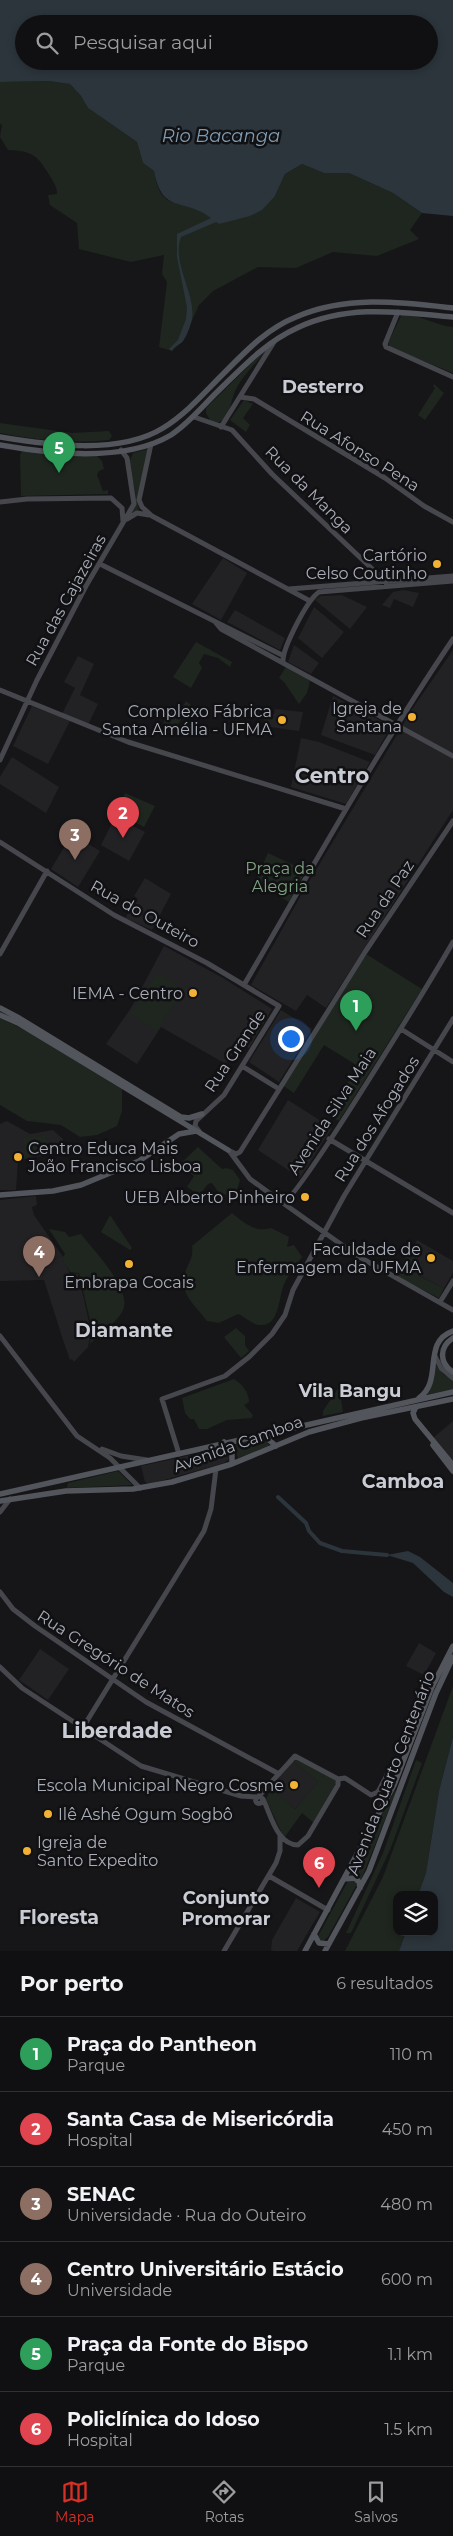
<!DOCTYPE html>
<html lang="pt">
<head>
<meta charset="utf-8">
<style>
	:root { --surface:#101012; --page:#19191b; --text:#f1f3f6; --muted:#9c9d9f; --line:#303032; --accent:#d93025 }
	body { margin:0; font-family:Montserrat,sans-serif; background:var(--page); color:var(--text) }
	.controls { position:absolute; right:15px; bottom:15px; display:grid; overflow:hidden; border-radius:10px; box-shadow:0 2px 8px #0003 }
	.controls button { width:45px; height:45px; display:grid; place-items:center; padding:0; border:0; border-bottom:1px solid var(--line); background:var(--surface); color:var(--text); font:25px sans-serif }
	.you { position:absolute; left:290px; top:1038px; width:18px; height:18px; margin:-12px; border:4px solid #fff; border-radius:50%; background:#1a73e8; box-shadow:0 0 0 8px #1a73e833 }
	.badge { display:grid; place-items:center; width:32px; height:32px; border-radius:50%; background:var(--accent); color:#fff; font-size:16px; font-weight:700 }
	.pin { position:absolute; translate:-50% -41px; filter:drop-shadow(0 1px 2px #0008) }
	.pin::after { content:''; position:absolute; top:26px; width:18px; height:15px; background:inherit; clip-path:polygon(0 0,100% 0,50% 100%) }
	.list { margin:0; padding:0; list-style:none }
	h2 { display:flex; justify-content:space-between; align-items:center; height:65px; margin:0; padding:0 20px; font-size:21px }
	h2 small { font-size:16px; font-weight:400; color:var(--muted) }
	.list li { display:grid; grid-template-columns:32px 1fr auto; gap:15px; align-items:center; box-sizing:border-box; height:75px; padding:0 20px; border-top:1px solid var(--line) }
	.list b { display:block; font-size:19px; white-space:nowrap }
	.list p { margin:0; font-size:16px; white-space:nowrap; color:var(--muted) }
	.list em { font-size:16px; font-style:normal; color:var(--muted) }
	.icon { flex:none; width:28px; height:28px; fill:none; stroke:currentColor; stroke-width:2; stroke-linecap:round; stroke-linejoin:round }
	.map { position:relative; flex:none; width:453px; height:1951px; overflow:hidden }
	.search { position:absolute; background:var(--surface); box-shadow:0 2px 8px #0003; left:15px; right:15px; top:15px; height:55px; display:flex; align-items:center; gap:12px; box-sizing:border-box; padding:0 18px; border-radius:28px; color:var(--muted); font-size:19px }
	.sheet { height:515px; background:var(--surface) }
	nav { display:flex; justify-content:space-around; align-items:center; box-sizing:border-box; height:70px; border-top:1px solid var(--line); background:var(--surface); font-size:14px; color:var(--muted) }
	nav a { display:grid; justify-items:center; gap:2px }
	nav .on { color:var(--accent) }
	.map>svg:first-child { display:block }
</style>
</head>
<body>
<div class="map">
<svg width="453" height="1951" viewBox="0 0 453 1951">
	<rect width="100%" height="100%" fill="#161618"/>
	<path fill="#222225" d="M223 558 247 573 221 620 192 604Z
		M404 590 419 593 413 607 394 599 390 608 382 605 393 592Z
		M342 595 367 607 350 629 315 600 320 596Z
		M314 607 344 632 322 658 298 638Z
		M235 610 285 638 280 650 227 622Z
		M294 645 319 663 311 674 288 662Z
		M453 650V810L326 1008 307 995 296 1011 251 985 304 890 413 708Z
		M78 656 94 664 80 695 98 704 88 725 62 714 75 688 64 682Z
		M333 696 391 726 375 755 321 735Z
		M32 706 70 721 48 764 13 746Z
		M275 709 303 712 299 731 263 726 265 713 274 714Z
		M301 738 319 742 370 762 346 804 291 787Z
		M12 757 59 787 46 813 0 784V777Z
		M115 817 145 832 129 861 101 845Z
		M72 834 100 851 78 887 51 869Z
		M145 878 171 894 152 930 125 918 138 899 134 896Z
		M164 946 223 978 272 1009 249 1048 239 1043 226 1064 161 1027 137 1064 106 1044 131 1008Z
		M281 1010 312 1029 279 1082 249 1062Z
		M288 1100 332 1128 300 1178 258 1150Z
		M7 1121 30 1134 53 1130 63 1139 64 1147 52 1149 53 1154 18 1160 16 1190H0V1124Z
		M36 1196 37 1205 32 1207 34 1215 63 1257 70 1274 78 1273 91 1331 88 1347 74 1362 72 1359 70 1360 63 1340 44 1280 0 1281V1200Z
		M417 1240 453 1261V1273L444 1288 418 1275 424 1265 408 1256Z
		M453 1421V1462L433 1438Z
		M219 1449 228 1451 229 1459 224 1463 150 1484 145 1482 141 1466Z
		M419 1643 436 1653 424 1675 406 1666Z
		M40 1649 69 1669 48 1700 19 1680Z
		M293 1761 318 1782 295 1809 270 1789Z
		M296 1898 320 1912 297 1951H274L271 1950 272 1940Z"/>
	<path fill="#1e261f" d="M49 81 70 84 81 96 88 108 137 142 143 163 154 171C161 213 176 196 203 212 209 215 214 220 219 224L275 196 285 174 302 164 324 173H349L393 193 422 213 410 230 419 239 377 256 333 252 296 268 258 267 213 291 199 305 183 341 172 351 159 347 167 282 162 274 164 255 131 262 79 249 77 223 50 205 48 195 57 194C57 187 54 183 50 176 37 155 33 151 8 150L0 137 2 125 0 124V82Z
		M402 314C421 315 434 325 453 327V373L389 347 388 343Z
		M269 346C259 362 241 375 234 394 230 404 230 419 217 423L210 420 206 413V408Z
		M434 384 444 393 425 420 418 415 435 388 433 386Z
		M244 400 253 404 243 418 250 425 246 432 230 420Z
		M0 423 72 433 109 431 112 436 109 440C73 444 36 440 0 433Z
		M148 449 137 500 139 511 131 513C143 490 127 480 130 460 131 458 132 456 133 453Z
		M22 451 97 456 102 461 104 469 99 471 97 475 103 491 108 490V494L21 496 20 455Z
		M196 642 232 662 230 667 218 658 204 654 199 663 202 668 191 688 173 677Z
		M286 667 310 681 307 693 299 704 284 682 279 678Z
		M186 701 191 705 190 707 175 728 171 730 163 727 164 721 168 716 166 707 170 705 180 711Z
		M125 793 155 806 144 827 118 813Z
		M268 853 306 871 289 902 255 882Z
		M366 954 422 989 339 1121 328 1114 358 1066 324 1045 294 1093 282 1085Z
		M157 973 183 990 157 1031 130 1014Z
		M0 1018 27 1031 122 1089V1111L117 1126 97 1135 80 1137 61 1125 27 1121 0 1105Z
		M46 1135 49 1153 25 1157 23 1138Z
		M198 1147 222 1169 226 1168 233 1170 240 1180 236 1194 231 1199 225 1194 221 1196 212 1183 208 1184 199 1195 187 1187 194 1176 179 1165Z
		M232 1213C244 1223 256 1233 271 1228L289 1237 287 1247 294 1245 302 1257C296 1266 286 1277 283 1287 279 1298 279 1325 262 1325 253 1326 246 1317 238 1314L219 1323 207 1321C196 1306 178 1293 185 1273 188 1263 194 1258 192 1246Z
		M110 1215 132 1248 130 1250 101 1232Z
		M49 1229 65 1232 69 1237 81 1234C94 1251 132 1289 123 1310 118 1322 99 1334 90 1344L92 1329 79 1273 70 1272 62 1258 65 1254Z
		M407 1255 424 1265 419 1276 444 1288 439 1298 397 1277 396 1273Z
		M236 1328 245 1336V1345L249 1351 241 1358 224 1337Z
		M435 1364 443 1374 453 1380V1390L425 1395 433 1383Z
		M234 1379C242 1384 249 1392 249 1402L244 1405 253 1415 252 1418 227 1420 207 1429H199L194 1419H190L185 1413 182 1398Z
		M339 1387 343 1412 323 1416V1411Z
		M266 1437 269 1446 238 1458 233 1445Z
		M118 1471 132 1485 67 1488 68 1483Z
		M453 1686V1737L439 1791 426 1873 418 1895H397V1932H406L399 1951H345L383 1877Z
		M296 1759 335 1779 336 1783 314 1823 302 1813 284 1838 266 1799 271 1789 295 1809 318 1782 294 1762Z
		M416 1760 422 1763 390 1850 351 1933H346L383 1853Z
		M395 1790 396 1792 361 1880 351 1873 352 1870Z
		M352 1879 356 1882V1886L328 1937 322 1942 318 1936 348 1881Z"/>
	<path fill="#2c353c" fill-rule="evenodd" d="M0 0H453V216L422 213 393 193 349 173H324L302 164 285 174 275 196 262 210 250 216 219 224 216 222 181 237C171 263 196 293 192 319 191 324 187 336 183 341 180 345 175 345 172 351L169 349 178 340 186 319 187 307 177 257V234L211 218C184 197 162 215 154 171L143 163 137 142 88 108 81 96 70 84 49 81 0 82ZM24 24H429V61H24Z
		M408 1551 420 1557 453 1583V1597L444 1592 413 1563 387 1555Z
		M453 1737V1951H399L406 1932H434V1895H418L426 1873 439 1791Z"/>
	<g fill="none" stroke-linecap="round" stroke-linejoin="round">
		<path stroke="#2c353c" stroke-width="4" d="M278 1497 306 1523 309 1531 320 1543 342 1551 387 1555"/>
		<path stroke="#45474d" stroke-width="5" d="M398 312 385 344 386 347 453 377
			M240 397 254 399 385 478 424 506 453 522
			M194 417 232 430 272 474 386 582 387 586
			M221 427 274 342
			M151 444 139 500 142 507 152 516 310 601
			M0 502 27 499 111 498 122 508 123 521
			M127 519 137 513 149 515
			M100 564 282 655
			M289 589 453 576
			M216 623 221 629 453 756
			M283 662C282 649 307 600 319 592L453 581
			M0 690 128 742 346 809
			M0 760 37 680 86 586 134 504 127 458 121 450
			M0 842 114 915 207 963 279 1006 224 1095 196 1121 195 1126 199 1131
			M0 954 47 871
			M244 985C312 868 377 751 453 639
			M401 1029 453 1062
			M242 1066 279 1089
			M329 1139 453 1213
			M228 1150 236 1154 240 1152 365 952 453 821
			M230 1152 250 1179 283 1203 356 1255 453 1310
			M283 1203C299 1198 435 973 453 942
			M440 1302 453 1281
			M0 1336 77 1436 110 1458 140 1488
			M435 1356 441 1368 453 1378
			M102 1449 121 1456 147 1460
			M179 1454 162 1399 225 1376 249 1357 272 1334 285 1315 293 1290 344 1196 453 1019
			M0 1512 10 1499
			M0 1592 13 1609 35 1626 146 1702 279 1774
			M0 1667 22 1688 141 1766 241 1796 257 1797
			M82 1729 204 1531 211 1509 216 1469
			M255.5 1800a3.5 3.5 0 1 1 7 0a3.5 3.5 0 1 1-7 0Z
			M258 1797 295 1756 338 1779 345 1778 371 1795 378 1792 387 1775
			M263 1799C271 1815 277 1845 298 1845L308 1836 338 1785V1779
			M269 1876 328 1910
			M224 1951 276 1863 280 1851V1836"/>
		<path stroke="#53555c" stroke-width="5.5" d="M0 437C48 445 120 455 163 428 186 414 204 393 222 375 245 352 266 329 296 317 347 295 400 302 453 308
			M0 445C50 454 126 462 171 435 188 424 201 408 215 394 241 369 264 343 297 328 347 304 400 312 453 317
			M0 1008 19 1018 181 1117 189 1118 202 1114
			M0 1015 18 1023 228 1150
			M0 1195 53 1191 81 1185 139 1161 179 1134 196 1131
			M453 1338C439 1347 439 1363 453 1372
			M419 1398C444 1381 421 1342 453 1331
			M416 1407 413 1413 415 1419 453 1465
			M272 1431 269 1440 276 1446
			M224 1442 232 1451V1464
			M433 1445 453 1471
			M0 1494 453 1392
			M0 1501 66 1491 133 1489 172 1482 232 1464 309 1432 361 1418 453 1399
			M344 1879 355 1878 359 1882 360 1888
			M314 1934 319 1943 329 1944
			M305 1951 394 1785 432 1687 453 1646
			M325 1951 369 1871 436 1693 453 1657"/>
	</g>
	<g fill="#f2b134" stroke="#111113" stroke-width="2">
		<circle cx="437" cy="564" r="5"/>
		<circle cx="412" cy="717" r="5"/>
		<circle cx="282" cy="720" r="5"/>
		<circle cx="193" cy="993" r="5"/>
		<circle cx="18" cy="1157" r="5"/>
		<circle cx="305" cy="1197" r="5"/>
		<circle cx="431" cy="1258" r="5"/>
		<circle cx="129" cy="1264" r="5"/>
		<circle cx="294" cy="1785" r="5"/>
		<circle cx="48" cy="1814" r="5"/>
		<circle cx="27" cy="1851" r="5"/>
	</g>
	<g text-anchor="middle" dominant-baseline="central" stroke-width="5" stroke-linejoin="round" paint-order="stroke">
		<g font-size="16" fill="#a8adb8" stroke="#111113">
			<text transform="translate(360 451) rotate(32)">Rua Afonso Pena</text>
			<text transform="translate(309 490) rotate(45)">Rua da Manga</text>
			<text transform="translate(66 600) rotate(-61)">Rua das Cajazeiras</text>
			<text transform="translate(385 899) rotate(-56)">Rua da Paz</text>
			<text transform="translate(145 914) rotate(29)">Rua do Outeiro</text>
			<text transform="translate(235 1051) rotate(-56)">Rua Grande</text>
			<text transform="translate(332 1111) rotate(-57)">Avenida Silva Maia</text>
			<text transform="translate(377 1119) rotate(-58)">Rua dos Afogados</text>
			<text transform="translate(238 1444) rotate(-20)">Avenida Camboa</text>
			<text transform="translate(116 1664) rotate(33)">Rua Gregório de Matos</text>
			<text transform="translate(391 1773) rotate(-69)">Avenida Quarto Centenário</text>
		</g>
		<g font-size="16" fill="#a8adb8" stroke="#111113" text-anchor="end">
			<text x="427" y="555">Cartório<tspan x="427" dy="18">Celso Coutinho</tspan></text>
			<text x="402" y="708">Igreja de<tspan x="402" dy="18">Santana</tspan></text>
			<text x="272" y="711">Complexo Fábrica<tspan x="272" dy="18">Santa Amélia - UFMA</tspan></text>
			<text x="183" y="993">IEMA - Centro</text>
			<text x="28" y="1148" text-anchor="start">Centro Educa Mais<tspan x="28" dy="18">João Francisco Lisboa</tspan></text>
			<text x="295" y="1197">UEB Alberto Pinheiro</text>
			<text x="421" y="1249">Faculdade de<tspan x="421" dy="18">Enfermagem da UFMA</tspan></text>
			<text x="129" y="1282" text-anchor="middle">Embrapa Cocais</text>
			<text x="284" y="1785">Escola Municipal Negro Cosme</text>
			<text x="58" y="1814" text-anchor="start">Ilê Ashé Ogum Sogbô</text>
			<text x="37" y="1842" text-anchor="start">Igreja de<tspan x="37" dy="18">Santo Expedito</tspan></text>
		</g>
		<g font-size="16" fill="#7fa381" stroke="#111113">
			<text x="280" y="868">Praça da<tspan x="280" dy="18">Alegria</tspan></text>
		</g>
		<g font-size="18" font-style="italic" fill="#7f9bb3" stroke="#111113">
			<text x="221" y="136">Rio Bacanga</text>
		</g>
		<g font-size="18" font-weight="bold" fill="#c9ccd4" stroke="#111113">
			<text x="323" y="387">Desterro</text>
			<text x="350" y="1391">Vila Bangu</text>
			<text x="226" y="1898">Conjunto<tspan x="226" dy="21">Promorar</tspan></text>
		</g>
		<g font-size="19" font-weight="bold" fill="#c9ccd4" stroke="#111113">
			<text x="124" y="1330">Diamante</text>
			<text x="403" y="1481">Camboa</text>
			<text x="59" y="1917">Floresta</text>
		</g>
		<g font-size="21" font-weight="bold" fill="#c9ccd4" stroke="#111113">
			<text x="332" y="775">Centro</text>
			<text x="117" y="1730">Liberdade</text>
		</g>
	</g>
</svg>
<div class="controls">
<button><svg class="icon" aria-label="layers" viewBox="0 0 24 24"><path d="M12 4l9 5-9 5-9-5zM3 14l9 5 9-5"/></svg></button>
</div>
<div class="you"></div>
<div class="pin badge" style="left:356px;top:1031px;background:#2e9e5b">1</div>
<div class="pin badge" style="left:123px;top:838px;background:#e0444e">2</div>
<div class="pin badge" style="left:75px;top:860px;background:#8d6e63">3</div>
<div class="pin badge" style="left:39px;top:1277px;background:#8d6e63">4</div>
<div class="pin badge" style="left:59px;top:473px;background:#2e9e5b">5</div>
<div class="pin badge" style="left:319px;top:1888px;background:#e0444e">6</div>
<div class="search"><svg class="icon" aria-label="search" viewBox="0 0 24 24"><circle cx="10" cy="10" r="6"/><path d="M15 15l6 6"/></svg>Pesquisar aqui</div>
</div>
<section class="sheet">
<h2>Por perto<small>6 resultados</small></h2>
<ul class="list">
<li><span class="badge" style="background:#2e9e5b">1</span><div><b>Praça do Pantheon</b><p>Parque</p></div><em>110 m</em></li>
<li><span class="badge" style="background:#e0444e">2</span><div><b>Santa Casa de Misericórdia</b><p>Hospital</p></div><em>450 m</em></li>
<li><span class="badge" style="background:#8d6e63">3</span><div><b>SENAC</b><p>Universidade · Rua do Outeiro</p></div><em>480 m</em></li>
<li><span class="badge" style="background:#8d6e63">4</span><div><b>Centro Universitário Estácio</b><p>Universidade</p></div><em>600 m</em></li>
<li><span class="badge" style="background:#2e9e5b">5</span><div><b>Praça da Fonte do Bispo</b><p>Parque</p></div><em>1.1 km</em></li>
<li><span class="badge" style="background:#e0444e">6</span><div><b>Policlínica do Idoso</b><p>Hospital</p></div><em>1.5 km</em></li>
</ul>
</section>
<nav>
<a class="on"><svg class="icon" aria-label="map" viewBox="0 0 24 24"><path d="M3 6l6-2 6 2 6-2v14l-6 2-6-2-6 2zM9 4v14M15 6v14"/></svg>Mapa</a>
<a><svg class="icon" aria-label="directions" viewBox="0 0 24 24"><path d="M12 3l9 9-9 9-9-9zM9 14v-3h6M13 9l2 2-2 2"/></svg>Rotas</a>
<a><svg class="icon" aria-label="saved" viewBox="0 0 24 24"><path d="M7 4h10v16l-5-4-5 4z"/></svg>Salvos</a>
</nav>
</body>
</html>
